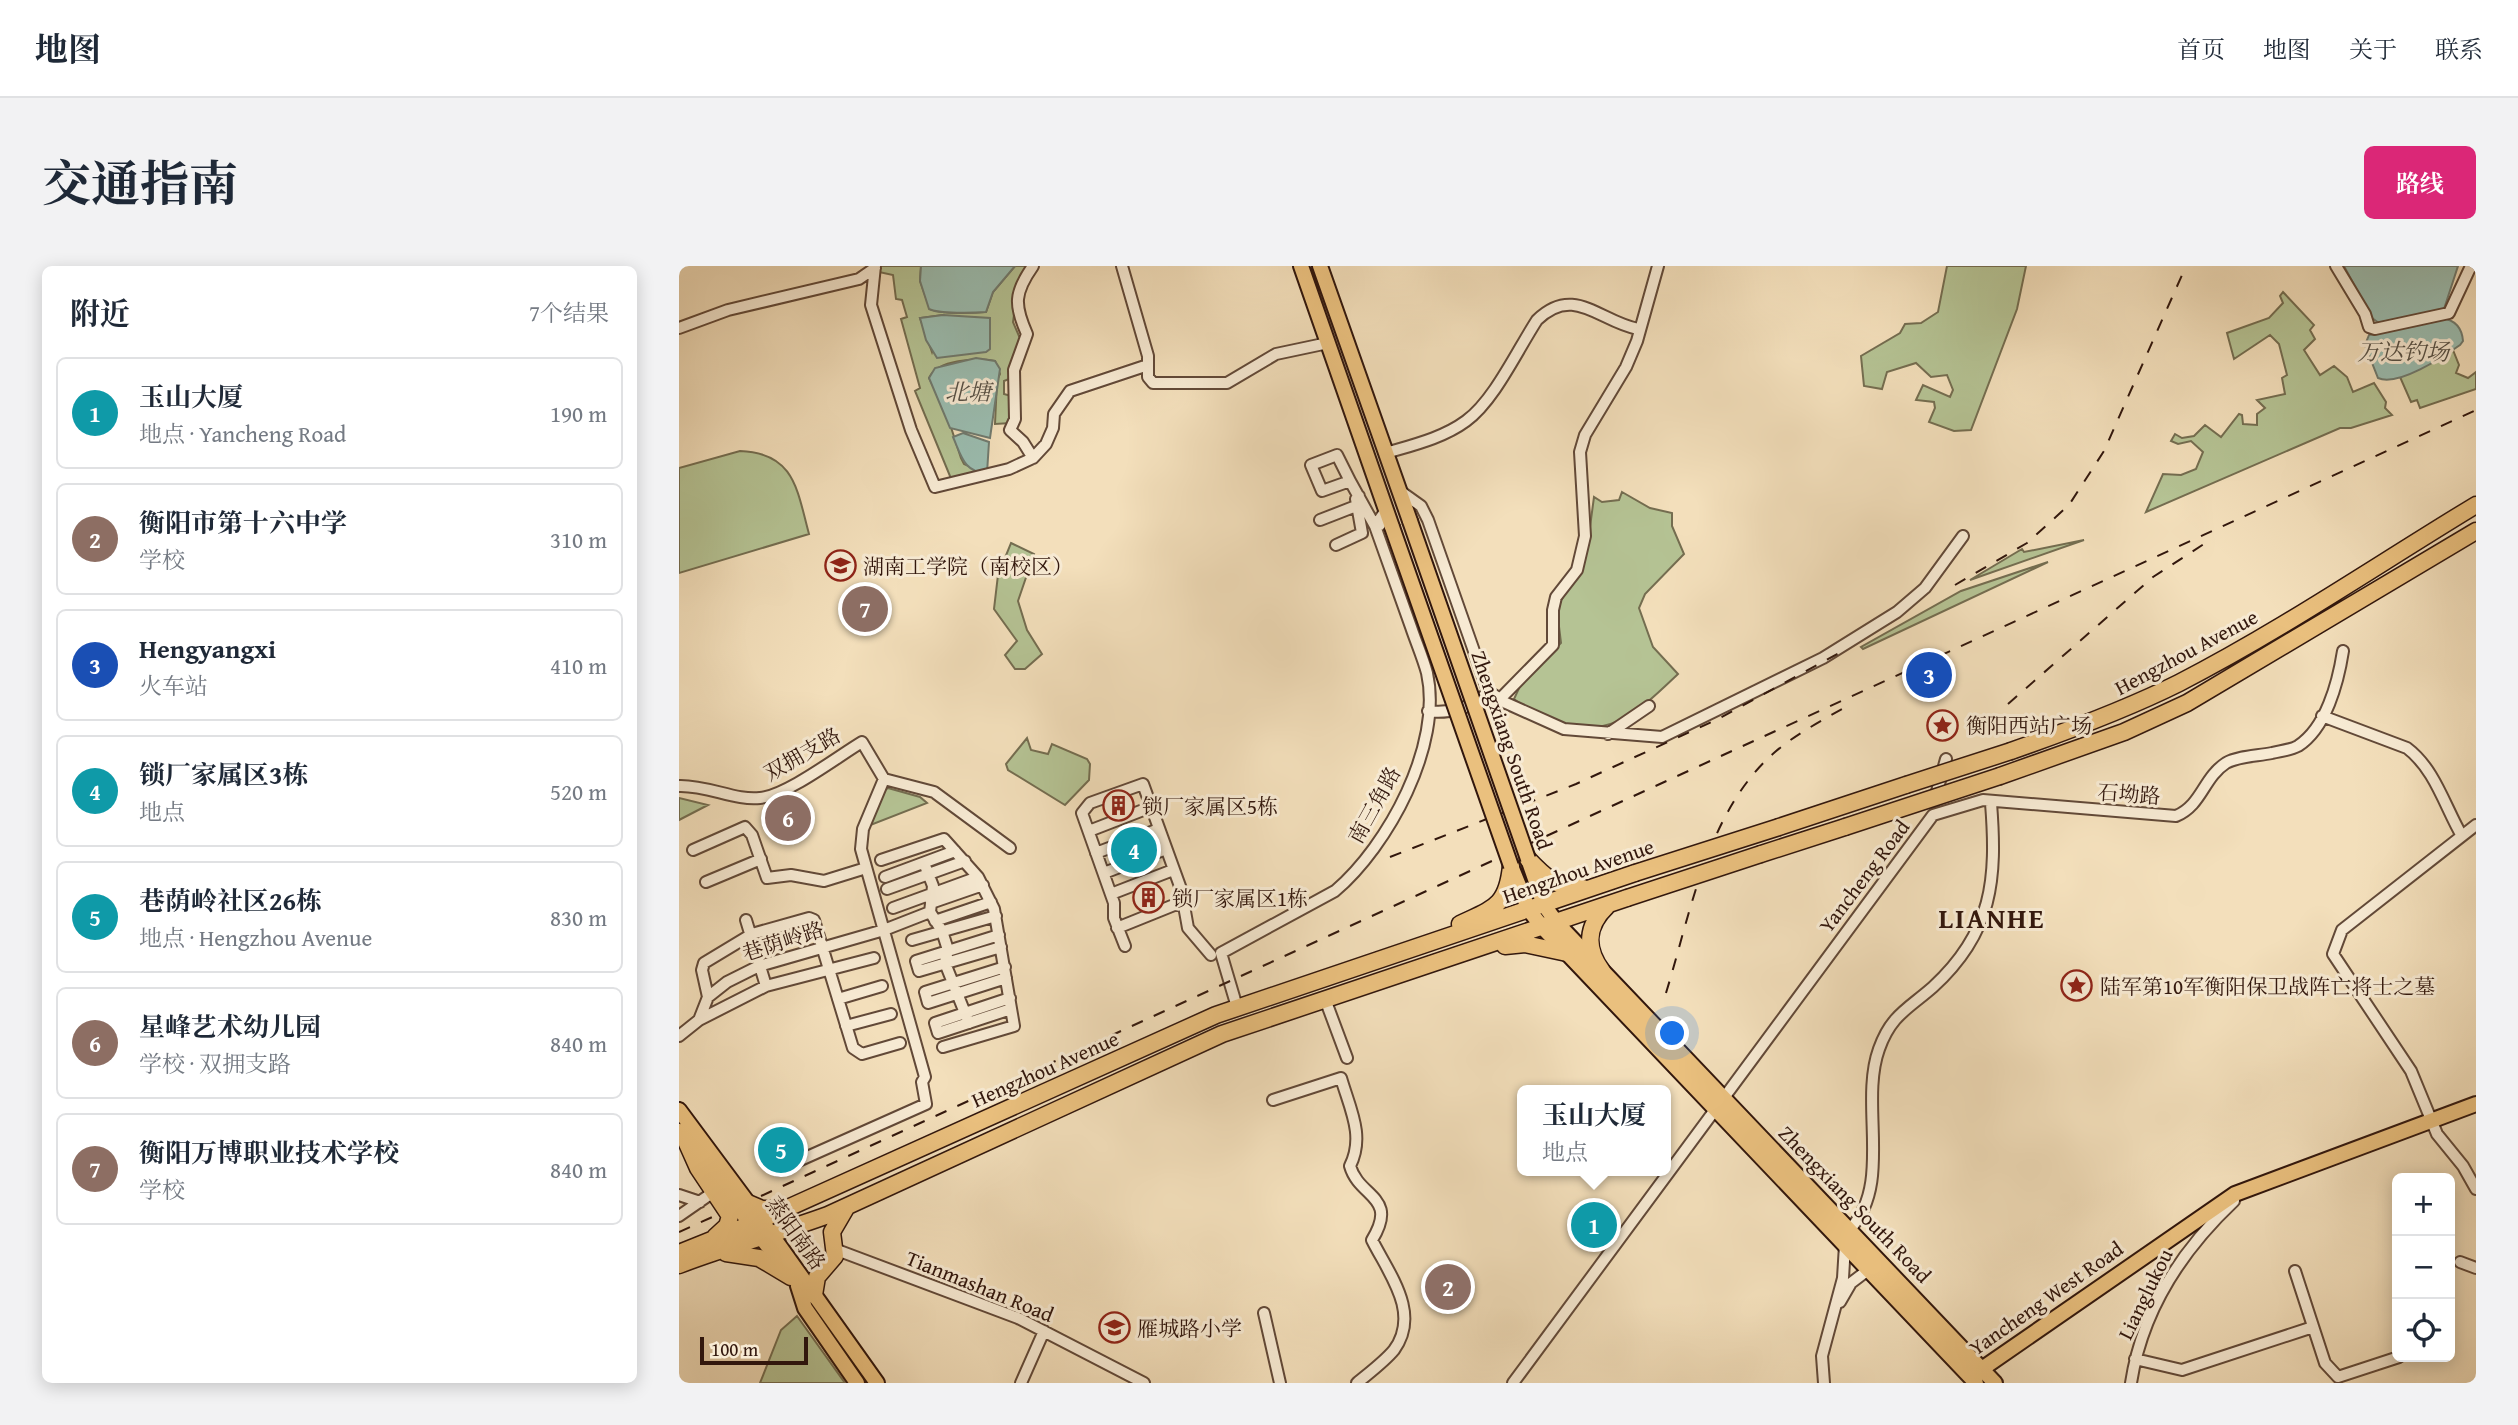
<!DOCTYPE html>
<html lang="zh">
<head>
<meta charset="utf-8">
<style>
	:root { --surface:#fff; --page:#f2f2f3; --text:#1f2937; --muted:#747a83; --line:#e0e1e3; --accent:#db2777 }
	body { margin:0; font-family:"Gentium Book Plus","Noto Serif SC",serif; background:var(--page); color:var(--text) }
	.controls { position:absolute; right:21px; bottom:21px; display:grid; overflow:hidden; border-radius:10px; box-shadow:0 4px 18px #0003 }
	.controls button { width:63px; height:63px; display:grid; place-items:center; padding:0; border:0; border-bottom:2px solid var(--line); background:var(--surface); color:var(--text); font:35px sans-serif }
	.scale { position:absolute; left:21px; bottom:18px; width:108px; box-sizing:border-box; padding-left:7px; border:4px solid #32170d; border-top:0; font-size:19px; line-height:24px; white-space:nowrap; color:#32170d; -webkit-text-stroke:5px #f7ead3; paint-order:stroke }
	.you { position:absolute; left:994px; top:768px; width:24px; height:24px; margin:-18px; border:5px solid #fff; border-radius:50%; background:#1a73e8; box-shadow:0 0 0 10px #1a73e833 }
	.badge { display:grid; place-items:center; width:46px; height:46px; border-radius:50%; background:var(--accent); color:#fff; font-size:23px; font-weight:700 }
	.pin { position:absolute; translate:-50% -50%; border:4px solid #fff; box-shadow:0 2px 7px #0006 }
	.popup { position:absolute; left:838px; top:819px; width:154px; height:91px; box-sizing:border-box; display:grid; place-content:center; border-radius:10px; background:var(--surface); filter:drop-shadow(0 2px 5px #0005); font-size:23px; white-space:nowrap; color:var(--muted) }
	.popup b { font-size:26px; color:var(--text) }
	.popup::after { content:''; position:absolute; left:50%; top:100%; margin-left:-14px; border:14px solid transparent; border-top-color:var(--surface) }
	.list { margin:0; padding:0; list-style:none }
	h2 { display:flex; justify-content:space-between; align-items:center; height:91px; margin:0; padding:0 28px; font-size:30px }
	h2 small { font-size:23px; font-weight:400; color:var(--muted) }
	.list li { display:grid; grid-template-columns:46px 1fr auto; gap:21px; align-items:center; box-sizing:border-box; height:112px; margin:0 14px 14px; padding:0 14px; border:2px solid var(--line); border-radius:10px }
	.list b { display:block; font-size:26px; white-space:nowrap }
	.list p { margin:0; font-size:23px; white-space:nowrap; color:var(--muted) }
	.list em { font-size:23px; font-style:normal; color:var(--muted) }
	.icon { flex:none; width:38px; height:38px; fill:none; stroke:currentColor; stroke-width:2; stroke-linecap:round; stroke-linejoin:round }
	.map { position:relative; flex:none; width:1797px; height:1117px; overflow:hidden; border-radius:10px }
	header { display:flex; align-items:center; gap:42px; box-sizing:border-box; height:98px; padding:0 35px; background:var(--surface); border-bottom:2px solid var(--line) }
	header strong { font-size:33px }
	nav { display:flex; gap:38px; margin-inline-start:auto; font-size:24px }
	.intro { display:flex; align-items:center; justify-content:space-between; box-sizing:border-box; height:168px; padding:0 42px }
	h1 { margin:0; font-size:49px }
	.button { padding:18px 32px; border-radius:10px; background:var(--accent); color:#fff; font-size:24px; font-weight:700 }
	main { display:flex; gap:42px; padding:0 42px }
	aside { flex:1; background:var(--surface); border-radius:10px; box-shadow:0 4px 18px #0003 }
	.map>svg:first-child { display:block }
</style>
</head>
<body>
<header>
<strong>地图</strong>
<nav><a>首页</a><a>地图</a><a>关于</a><a>联系</a></nav>
</header>
<div class="intro"><h1>交通指南</h1><a class="button">路线</a></div>
<main>
<aside>
<h2>附近<small>7个结果</small></h2>
<ul class="list">
<li><span class="badge" style="background:#0f9aa8">1</span><div><b>玉山大厦</b><p>地点 · Yancheng Road</p></div><em>190 m</em></li>
<li><span class="badge" style="background:#8d6e63">2</span><div><b>衡阳市第十六中学</b><p>学校</p></div><em>310 m</em></li>
<li><span class="badge" style="background:#1a4fb4">3</span><div><b>Hengyangxi</b><p>火车站</p></div><em>410 m</em></li>
<li><span class="badge" style="background:#0f9aa8">4</span><div><b>锁厂家属区3栋</b><p>地点</p></div><em>520 m</em></li>
<li><span class="badge" style="background:#0f9aa8">5</span><div><b>巷荫岭社区26栋</b><p>地点 · Hengzhou Avenue</p></div><em>830 m</em></li>
<li><span class="badge" style="background:#8d6e63">6</span><div><b>星峰艺术幼儿园</b><p>学校 · 双拥支路</p></div><em>840 m</em></li>
<li><span class="badge" style="background:#8d6e63">7</span><div><b>衡阳万博职业技术学校</b><p>学校</p></div><em>840 m</em></li>
</ul>
</aside>
<div class="map">
<svg width="1797" height="1117" viewBox="0 0 1797 1117">
	<rect width="100%" height="100%" fill="#f3dfbb"/>
	<filter id="stains"><feTurbulence type="fractalNoise" baseFrequency=".00286" numOctaves="4"/><feColorMatrix values="0 0 0 0 .2 0 0 0 0 .09 0 0 0 0 .02 0 0 0 .5 -.17"/></filter>
	<radialGradient id="worn" r=".72"><stop offset=".6" stop-color="#630" stop-opacity="0"/><stop offset="1" stop-color="#630" stop-opacity=".3"/></radialGradient>
	<path fill="#b5c394" stroke="#746d50" stroke-width="2" fill-rule="evenodd" d="M201 0H242L241 15 251 43C265 49 292 47 307 46L314 26 336 0H351L336 42 334 56 340 70 345 69 330 113 325 115V128L332 130V157L316 158 318 114 321 108 316 95C297 92 259 93 250 112L266 143 282 192 285 198 305 207 273 215 236 125 241 122 222 53 228 51 223 34 217 33 214 9 200 6ZM264 49 253 86 241 52Z
		M1268 0H1347L1338 43 1292 164 1275 165 1250 156 1256 142 1255 136 1237 134 1244 119 1271 131 1274 124 1268 109 1252 111 1237 97 1208 106 1203 123 1185 120 1182 90 1221 67 1226 58 1242 57 1259 46Z
		M1604 26 1635 59 1631 64 1636 73 1625 84 1641 109 1655 100 1668 111 1674 126 1695 117 1707 136 1706 142 1713 149 1672 162H1661L1467 246 1484 208 1502 209 1517 203 1524 186 1512 175 1499 178 1492 175 1496 168 1503 172 1515 170 1526 159 1542 171 1560 148 1563 149 1564 158 1578 159V148L1586 142 1578 134 1606 128 1603 112 1608 109 1600 78 1591 69 1555 93 1548 67 1590 52 1604 37 1601 30Z
		M1774 84 1780 99 1777 107 1789 112 1797 106V123L1741 142 1738 134 1732 136 1721 111Z
		M61 185C116 187 118 224 130 268L0 307V202Z
		M943 226 971 242 993 247V260L1005 288 966 328 960 342 974 381 999 408C960 445 929 477 872 454 860 449 844 441 835 433L841 420 882 377 878 344 909 276 915 231 923 236 940 234Z
		M1405 274 1291 314 1343 283 1345 286Z
		M332 277 355 288 339 335 348 364 363 388 346 403H336L326 389 338 375 315 343 319 309Z
		M1369 296 1184 383 1182 381 1282 325Z
		M348 472 352 484 369 488 373 478 408 493 411 498 410 514 386 539 329 504 327 498Z
		M209 522 241 531 248 537 189 560 203 526Z
		M0 532 29 539 0 554Z
		M118 1050 166 1117H81L102 1064Z"/>
	<path fill="#9bbdb0" stroke="#717b6f" stroke-width="2" d="M242 0H336L314 26 307 46C295 47 260 48 250 43L241 15Z
		M1665 0H1779L1765 43 1700 57 1693 52Z
		M264 49 311 52V83L307 86 258 92 247 74 241 52Z
		M1763 52C1776 54 1783 62 1784 75L1781 79C1764 91 1719 121 1699 112L1686 79 1690 69Z
		M297 92 316 95 321 103 311 172 271 162 250 112 256 102Z
		M284 167 310 176 308 207C285 207 282 189 274 171Z"/>
	<g fill="none" stroke-linecap="round" stroke-linejoin="round">
		<defs>
			<path id="minor" d="M196 0 192 39 232 164 256 221 330 203 354 192 367 178 374 162 375 148 391 125 469 99
				M354 0C335 27 335 39 348 68L335 104 336 153 331 164 344 176 354 192
				M443 0 469 90V111L474 117H548L597 88 649 77
				M1657 0 1686 48 1690 61 1696 63 1770 47 1792 0
				M0 62 49 44 180 13 196 2
				M707 187C734 179 764 172 787 155 815 135 839 83 858 54 895 18 921 56 959 63
				M671 215 658 189 632 199 643 225 671 215 696 260 701 259
				M721 225 742 240 749 254 809 425 827 437 885 463 983 471 1144 392 1218 346 1246 322 1284 270
				M641 254 677 240
				M657 279 683 267 677 233 680 230
				M821 433 874 379V344L877 331 898 304 906 270 901 186 906 169 947 101 958 75 979 0
				M749 445C767 448 798 442 809 425
				M1643 450 1728 482C1756 503 1766 541 1783 570
				M929 468 970 440
				M205 513 255 526 331 582
				M0 520C28 519 57 535 81 532 107 530 158 491 183 476L205 513 184 563 182 583 246 811 243 816 247 838 99 904
				M1255 536 1267 493
				M1797 559 1663 664 1654 688 1732 805 1758 868 1784 900 1797 923
				M410 565 472 541
				M14 584 66 561 73 569 88 612 112 609 145 615 187 602
				M417 587 480 563
				M202 594 265 573 299 611 315 643 335 760 264 781
				M245 597 254 620 251 646 263 665 269 684 266 697 290 757
				M425 607 487 583
				M206 611 276 585
				M27 616 82 593
				M208 623 286 595
				M432 628 494 604
				M252 637 304 619
				M214 642 299 611
				M67 654 87 720
				M256 655 312 636
				M438 662 505 635
				M320 669 237 695 240 705 322 681
				M233 674 317 650
				M446 680 435 652V637L403 547 411 537 464 518 502 623 509 662 532 689
				M326 701 246 726 249 737 327 712
				M29 731 23 704 25 697 73 668 130 652 135 654 174 782 183 788 221 777
				M331 732 256 757 259 767 332 743
				M159 733 203 720
				M646 733 668 792
				M558 741 542 687 656 625C709 580 764 479 748 407 744 392 737 376 732 361 720 328 708 294 696 260L707 244
				M20 754 87 720 195 692
				M167 760 212 748
				M0 770 20 754 29 731 48 716 80 700 205 664 251 646
				M594 834 662 812C671 843 686 870 671 900 680 932 720 930 693 974 710 1008 742 1047 715 1084 705 1096 690 1107 678 1117
				M0 929 21 936
				M0 950 36 925
				M1171 963C1214 918 1180 838 1200 783 1212 749 1229 743 1254 721 1314 666 1318 613 1312 537
				M158 984 339 1052 465 1117
				M1781 996 1797 1002
				M1616 1005 1646 1097 1659 1111 1720 1091
				M1161 1036 1172 1017 1189 1004
				M585 1047 601 1117
				M1456 1093 1503 1104 1634 1061
				M342 1117 365 1065
				M834 1117 1254 549 1304 534 1497 550C1523 539 1524 512 1547 497 1559 490 1579 490 1593 487 1601 485 1612 484 1619 480 1647 462 1659 417 1664 385
				M1145 1117 1143 1090 1164 1012 1166 979
				M1452 1117C1463 1045 1503 984 1555 935"/>
			<path id="major" d="M622 0 713 261
				M641 0 731 255
				M849 593 865 639 878 657 1316 1117
				M832 600 850 644 864 662 1297 1117
				M0 844 75 945
				M0 865 108 1005
				M87 961 198 1117
				M119 1020 126 1042 178 1117
				M1297 1107 1556 928 1797 838"/>
			<path id="highway" d="M1332 485C1389 465 1446 444 1500 417 1603 364 1698 299 1797 239
				M1321 510 1445 466 1508 437 1797 265
				M1100 561 1227 519
				M1082 588 1166 561
				M849 593C865 610 878 623 904 622
				M781 658C815 642 828 640 832 600
				M826 680 846 678 888 687
				M923 705C906 682 907 660 928 640
				M6 873 19 902 51 950 48 960 36 971
				M69 937 83 943H101
				M0 987 82 954 537 749 956 607
				M47 987 80 992 112 1011
				M0 999C49 980 100 967 149 949L543 768 948 632
				M135 1029 138 1011 156 990 153 966 167 942"/>
		</defs>
		<use href="#minor" stroke="#624938" stroke-width="14"/>
		<use href="#major" stroke="#32170d" stroke-width="18"/>
		<use href="#highway" stroke="#32170d" stroke-width="19"/>
		<use href="#minor" stroke="#f7ead3" stroke-width="10"/>
		<use href="#major" stroke="#eac07e" stroke-width="14"/>
		<use href="#highway" stroke="#eac07e" stroke-width="16"/>
		<path stroke="#32170d" stroke-width="2" stroke-dasharray="12 12" stroke-linecap="butt" d="M1276 319 1348 277 1390 239 1425 185 1507 0
			M1329 438 1474 311 1528 276
			M711 591 897 518 1039 453 1164 385
			M987 727C1012 646 1028 545 1096 486 1116 469 1140 456 1163 443
			M82 930 1797 144
			M0 966 40 948"/>
		<defs>
			<path id="major-bridge" d="M731 255 849 593
				M713 261 832 600"/>
			<path id="highway-bridge" d="M1227 519 1332 485
				M1166 561 1321 510
				M956 607 1100 561
				M948 632 1082 588"/>
		</defs>
		<use href="#major-bridge" stroke="#32170d" stroke-width="18" stroke-linecap="butt"/>
		<use href="#highway-bridge" stroke="#32170d" stroke-width="19" stroke-linecap="butt"/>
		<use href="#major-bridge" stroke="#eac07e" stroke-width="14"/>
		<use href="#highway-bridge" stroke="#eac07e" stroke-width="16"/>
	</g>
	<defs>
		<symbol id="university-ring" viewBox="-11 -11 22 22"><circle r="9.5" fill="#f7ead3" stroke="#8f2418" stroke-width="1.5"/><path d="M0-5L7-2L0 1L-7-2ZM-4 1L0 2.5L4 1V4Q0 6-4 4Z" fill="#8f2418"/></symbol>
		<symbol id="sight-ring" viewBox="-11 -11 22 22"><circle r="9.5" fill="#f7ead3" stroke="#8f2418" stroke-width="1.5"/><path d="M0-6L1.8-2.2L6-1.7L2.9 1.2L3.7 5.4L0 3.3L-3.7 5.4L-2.9 1.2L-6-1.7L-1.8-2.2Z" fill="#8f2418"/></symbol>
		<symbol id="building-ring" viewBox="-11 -11 22 22"><circle r="9.5" fill="#f7ead3" stroke="#8f2418" stroke-width="1.5"/><path d="M-4-6H4V6H1V3H-1V6H-4ZM-2.5-4.3h1.7v1.8h-1.7ZM.8-4.3h1.7v1.8H.8ZM-2.5-1h1.7V.8h-1.7ZM.8-1h1.7V.8H.8Z" fill="#8f2418"/></symbol>
		<symbol id="school-ring" viewBox="-11 -11 22 22"><circle r="9.5" fill="#f7ead3" stroke="#8f2418" stroke-width="1.5"/><path d="M0-5L7-2L0 1L-7-2ZM-4 1L0 2.5L4 1V4Q0 6-4 4Z" fill="#8f2418"/></symbol>
	</defs>
	<g fill-rule="evenodd">
		<use href="#university-ring" x="144" y="282" width="35" height="35"/>
		<use href="#sight-ring" x="1246" y="442" width="35" height="35"/>
		<use href="#building-ring" x="422" y="522" width="35" height="35"/>
		<use href="#building-ring" x="452" y="614" width="35" height="35"/>
		<use href="#sight-ring" x="1380" y="702" width="35" height="35"/>
		<use href="#school-ring" x="418" y="1044" width="35" height="35"/>
	</g>
	<g text-anchor="middle" dominant-baseline="central" stroke-width="6" stroke-linejoin="round" paint-order="stroke">
		<g font-size="21" fill="#32170d" stroke="#f7ead3" text-anchor="start">
			<text x="184" y="300">湖南工学院（南校区）</text>
			<text x="1287" y="459">衡阳西站广场</text>
			<text x="463" y="540">锁厂家属区5栋</text>
			<text x="493" y="632">锁厂家属区1栋</text>
			<text x="1421" y="720">陆军第10军衡阳保卫战阵亡将士之墓</text>
			<text x="458" y="1062">雁城路小学</text>
		</g>
		<g font-size="21" fill="#32170d" stroke="#f7ead3">
			<text transform="translate(1507 386) rotate(-28)">Hengzhou Avenue</text>
			<text transform="translate(833 484) rotate(71)">Zhengxiang South Road</text>
			<text transform="translate(123 488) rotate(-30)">双拥支路</text>
			<text transform="translate(1450 528) rotate(4)">石坳路</text>
			<text transform="translate(695 539) rotate(-61)">南三角路</text>
			<text transform="translate(899 605) rotate(-19)">Hengzhou Avenue</text>
			<text transform="translate(1185 610) rotate(-53)">Yancheng Road</text>
			<text transform="translate(104 675) rotate(-18)">巷荫岭路</text>
			<text transform="translate(366 803) rotate(-24)">Hengzhou Avenue</text>
			<text transform="translate(1176 938) rotate(46)">Zhengxiang South Road</text>
			<text transform="translate(117 967) rotate(54)">蒸阳南路</text>
			<text transform="translate(301 1020) rotate(22)">Tianmashan Road</text>
			<text transform="translate(1466 1028) rotate(-64)">Lianglukou</text>
			<text transform="translate(1367 1032) rotate(-35)">Yancheng West Road</text>
		</g>
		<g font-size="23" font-style="italic" fill="#575146" stroke="#f7ead3">
			<text x="1724" y="85">万达钓场</text>
			<text x="289" y="125">北塘</text>
		</g>
		<g font-size="28" font-weight="bold" letter-spacing="2" fill="#32170d" stroke="#f7ead3">
			<text x="1313" y="651">LIANHE</text>
		</g>
	</g>
	<rect width="100%" height="100%" filter="url(#stains)"/>
	<rect width="100%" height="100%" fill="url(#worn)"/>
</svg>
<div class="controls">
<button>+</button>
<button>−</button>
<button><svg class="icon" aria-label="locate" viewBox="0 0 24 24"><circle cx="12" cy="12" r="6"/><path d="M12 2v4M12 18v4M2 12h4M18 12h4"/></svg></button>
</div>
<div class="scale">100 m</div>
<div class="you"></div>
<div class="pin badge" style="left:915px;top:959px;background:#0f9aa8">1</div>
<div class="popup"><b>玉山大厦</b>地点</div>
<div class="pin badge" style="left:769px;top:1021px;background:#8d6e63">2</div>
<div class="pin badge" style="left:1250px;top:409px;background:#1a4fb4">3</div>
<div class="pin badge" style="left:455px;top:584px;background:#0f9aa8">4</div>
<div class="pin badge" style="left:102px;top:884px;background:#0f9aa8">5</div>
<div class="pin badge" style="left:109px;top:552px;background:#8d6e63">6</div>
<div class="pin badge" style="left:186px;top:343px;background:#8d6e63">7</div>
</div>
</main>
</body>
</html>
